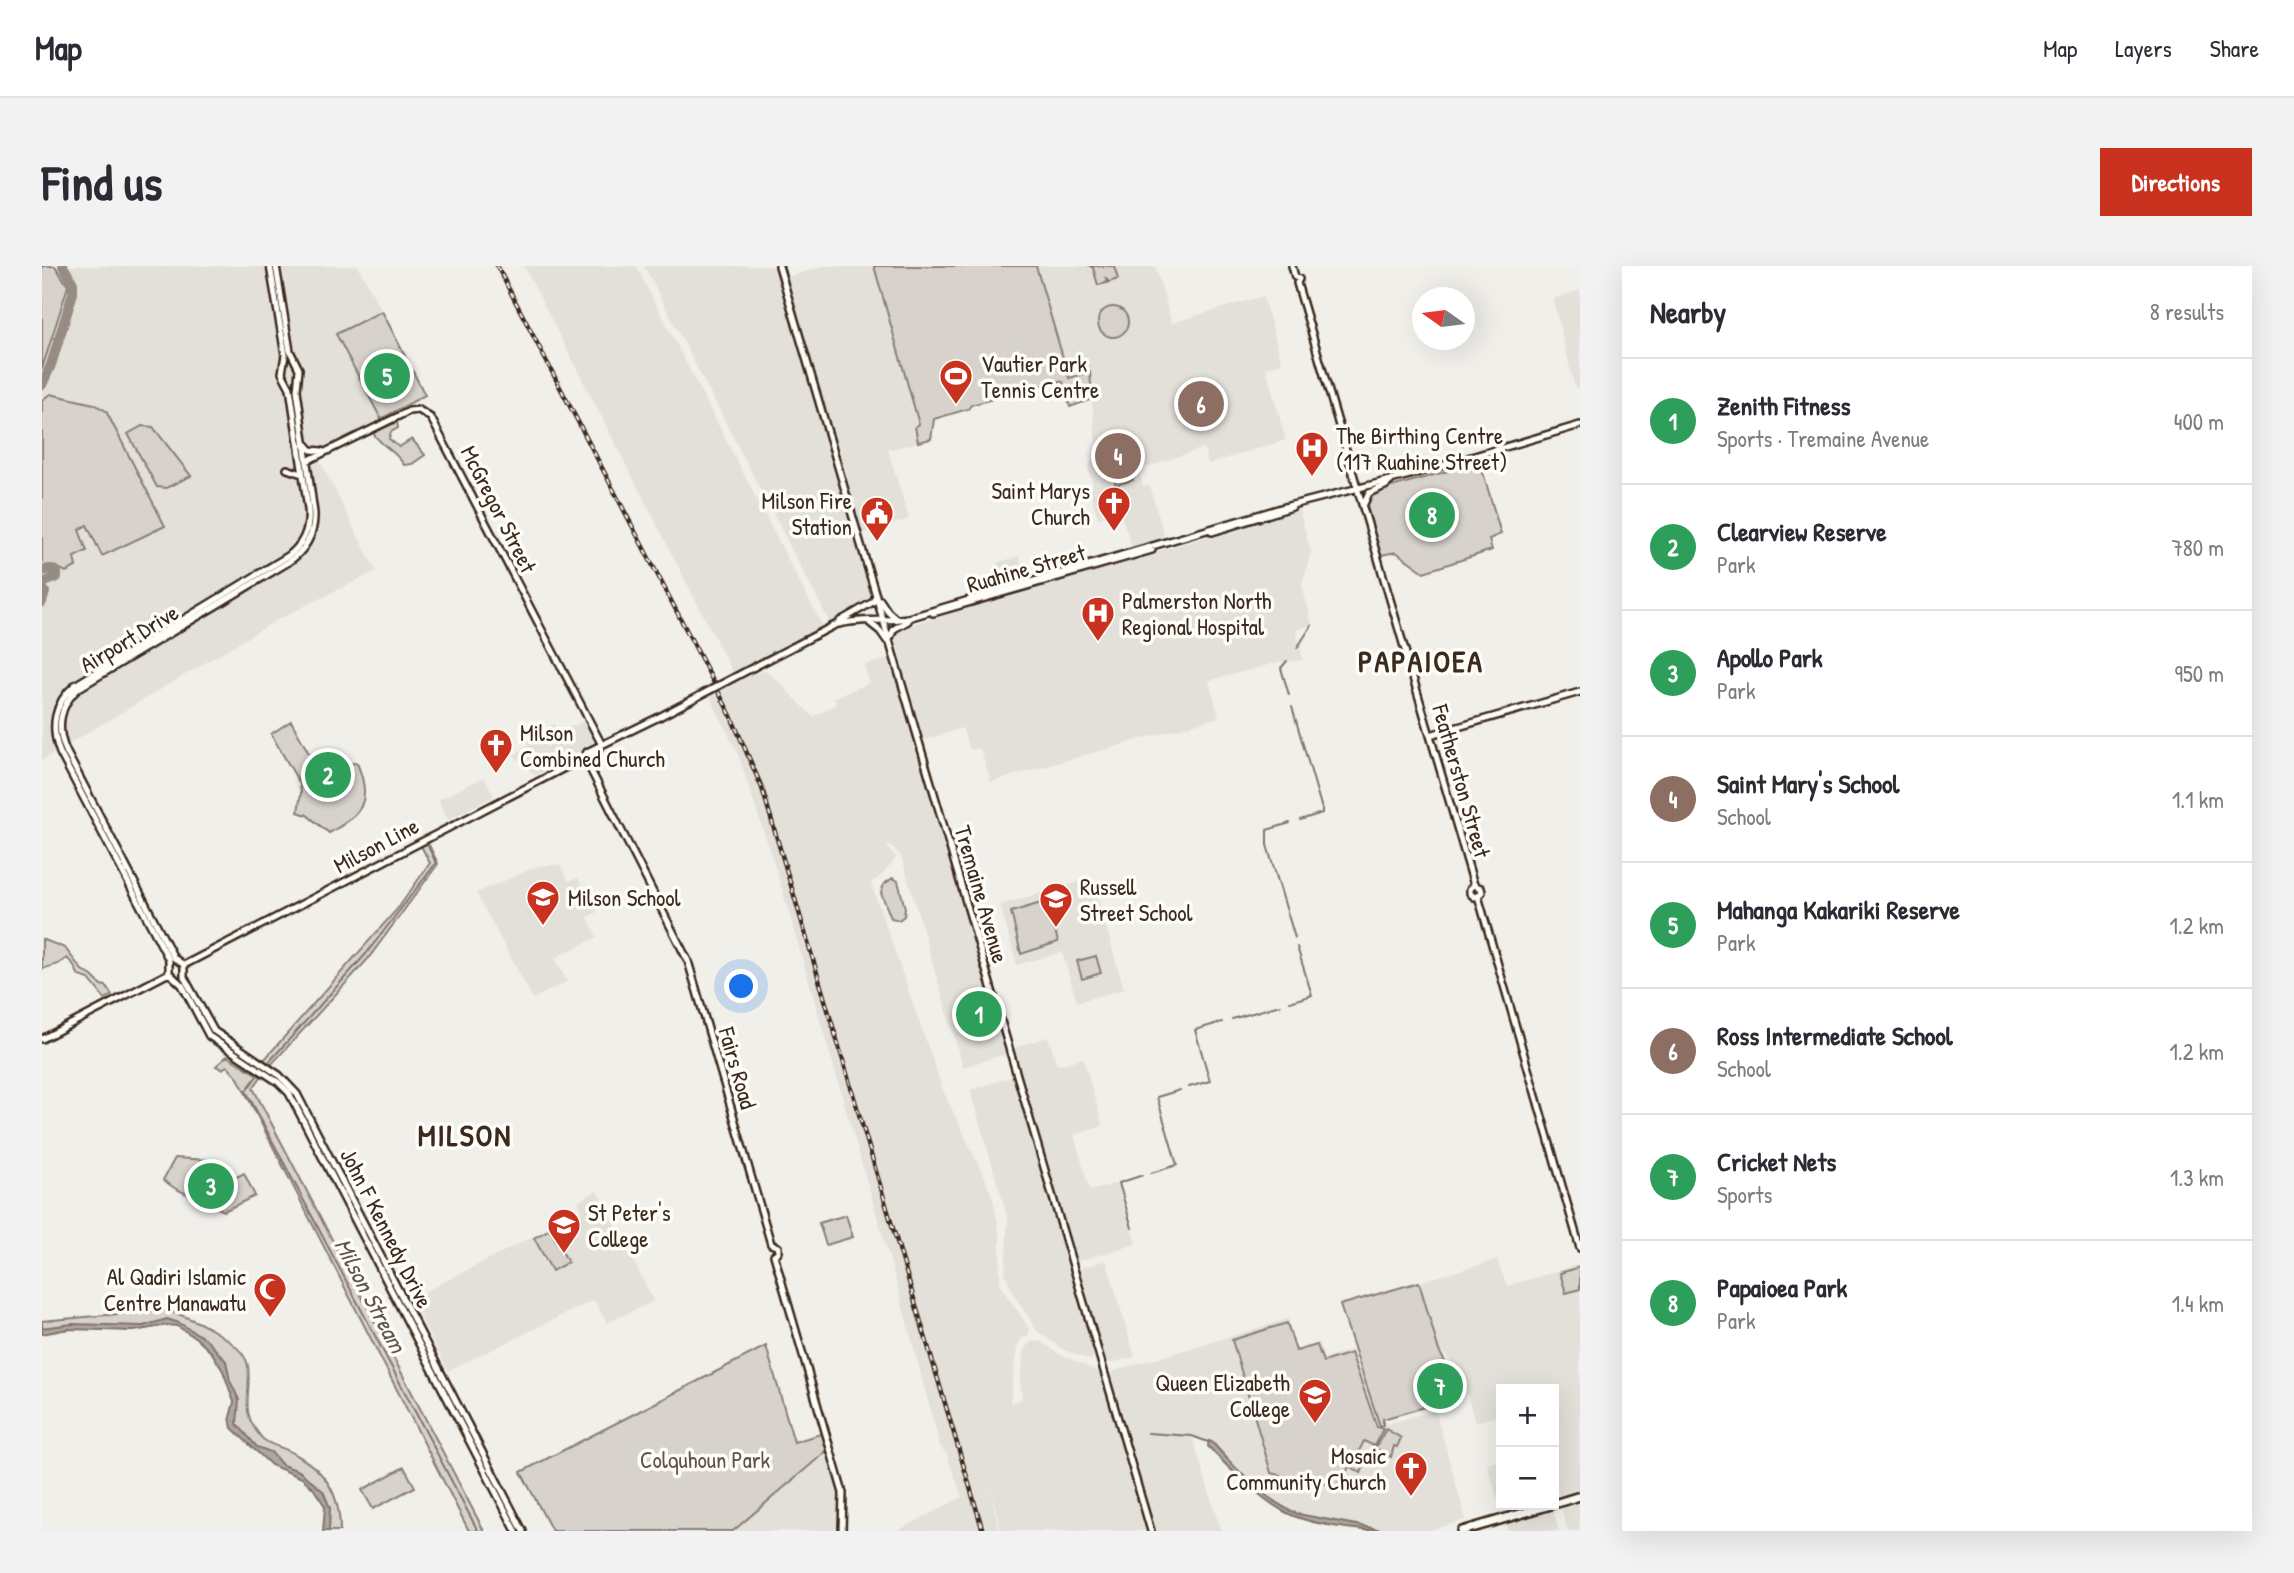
<!DOCTYPE html>
<html lang="en">
<head>
<meta charset="utf-8">
<style>
	:root { --surface:#fff; --page:#f2f2f3; --text:#2b2b33; --muted:#7c7c81; --line:#e1e1e2; --accent:#c8321e }
	body { margin:0; font-family:"Patrick Hand",sans-serif; background:var(--page); color:var(--text) }
	.controls { position:absolute; right:21px; bottom:21px; display:grid; overflow:hidden; border-radius:0px; box-shadow:0 7px 28px #0002 }
	.controls button { width:63px; height:63px; display:grid; place-items:center; padding:0; border:0; border-bottom:2px solid var(--line); background:var(--surface); color:var(--text); font:35px sans-serif }
	.compass { position:absolute; left:1370px; top:21px; width:63px; height:63px; border-radius:50%; background:var(--surface); box-shadow:0 7px 28px #0002; rotate:284deg }
	.you { position:absolute; left:700px; top:721px; width:24px; height:24px; margin:-18px; border:5px solid #fff; border-radius:50%; background:#1a73e8; box-shadow:0 0 0 10px #1a73e833 }
	.badge { display:grid; place-items:center; width:46px; height:46px; border-radius:50%; background:var(--accent); color:#fff; font-size:23px; font-weight:700 }
	.pin { position:absolute; translate:-50% -50%; border:4px solid #fff; box-shadow:0 2px 7px #0006 }
	.list { margin:0; padding:0; list-style:none }
	h2 { display:flex; justify-content:space-between; align-items:center; height:91px; margin:0; padding:0 28px; font-size:30px }
	h2 small { font-size:23px; font-weight:400; color:var(--muted) }
	.list li { display:grid; grid-template-columns:46px 1fr auto; gap:21px; align-items:center; box-sizing:border-box; height:126px; padding:0 28px; border-top:2px solid var(--line) }
	.list b { display:block; font-size:26px; white-space:nowrap }
	.list p { margin:0; font-size:23px; white-space:nowrap; color:var(--muted) }
	.list em { font-size:23px; font-style:normal; color:var(--muted) }
	.map { position:relative; flex:none; width:1538px; height:1265px; overflow:hidden; border-radius:0px }
	header { display:flex; align-items:center; gap:42px; box-sizing:border-box; height:98px; padding:0 35px; background:var(--surface); border-bottom:2px solid var(--line) }
	header strong { font-size:33px }
	nav { display:flex; gap:38px; margin-inline-start:auto; font-size:24px }
	.intro { display:flex; align-items:center; justify-content:space-between; box-sizing:border-box; height:168px; padding:0 42px }
	h1 { margin:0; font-size:49px }
	.button { padding:18px 32px; border-radius:0px; background:var(--accent); color:#fff; font-size:24px; font-weight:700 }
	main { display:flex; gap:42px; padding:0 42px }
	aside { flex:1; background:var(--surface); border-radius:0px; box-shadow:0 7px 28px #0002 }
	.map>svg:first-child { display:block }
</style>
</head>
<body>
<header>
<strong>Map</strong>
<nav><a>Map</a><a>Layers</a><a>Share</a></nav>
</header>
<div class="intro"><h1>Find us</h1><a class="button">Directions</a></div>
<main>
<div class="map">
<svg width="1538" height="1265" viewBox="0 0 1538 1265">
	<rect width="100%" height="100%" fill="#f1efea"/>
	<filter id="ink" filterUnits="userSpaceOnUse"><feTurbulence type="fractalNoise" baseFrequency=".0143" numOctaves="2"/><feDisplacementMap in="SourceGraphic" scale="14" xChannelSelector="R" yChannelSelector="G"/><feConvolveMatrix kernelMatrix="1 2 1 2 8 2 1 2 1" color-interpolation-filters="sRGB"/></filter>
	<g filter="url(#ink)">
		<path fill="#e3e0da" d="M0 0H316L340 45 294 68 339 153 276 185 277 193 334 305 235 354 0 494Z
			M482 0H594L781 361 691 407Z
			M602 0H733L830 333 788 357Z
			M782 0H832L877 159 873 161 876 176 846 184 867 253 820 268 745 11Z
			M994 0H1113L1130 57 1221 30 1240 97 1224 102 1244 174 1166 198 1162 182 1096 204 1101 220 1108 221 1123 273 1090 282 1078 245 1056 252 1047 223 1051 218 1046 204 1054 180 1048 107 1027 112Z
			M1538 24V121L1533 122 1511 33Z
			M1257 243 1269 286 1260 319 1270 359 1254 364 1261 394 1237 396 1167 415 1177 451 949 516 938 482 928 484 920 462 882 474 852 369 855 363Z
			M977 290 986 314 963 321 955 297Z
			M848 392 964 788 921 801 859 589 848 579 845 582 855 591 839 610 829 617 902 827 943 912 951 933 958 970V1019L988 1064 986 1070 979 1073 975 1081 968 1137 980 1133 978 1115 982 1087 985 1079 990 1075 1000 1076 1017 1088 1057 1106 1104 1265H959L948 1220 957 1265H855L920 1231 905 1189 898 1180 855 1019 738 616 696 488 667 429 711 408 723 405 732 411 771 451 794 438 792 432 827 417 822 399Z
			M543 454 554 477 553 479 495 509 491 508 472 489 486 480 484 474 512 458 517 467Z
			M442 511 452 530 406 554 396 534Z
			M498 599H518L527 615 536 612 555 646 546 651 555 671 513 692 525 716 491 733 434 627Z
			M1050 612 1082 723 1035 736 1020 686 975 699 958 639Z
			M1006 771 1015 799 1041 792 1061 860 1032 869 1048 925 1076 917 1094 978 1037 995 1034 994 971 782Z
			M971 810 1051 1083V1092L1048 1094 1022 1084 995 1065 974 1032 963 1008 966 953 928 824Z
			M555 925 612 1035 565 1057 552 1034 406 1105 369 1033 540 945 536 935Z
			M1064 994 1093 1091 1069 1097 1063 1093 1037 1005 1039 1002Z
			M1455 994 1465 1020 1538 998V1225L1517 1231 1512 1214V1123H1459V1149L1433 1156 1418 1106 1409 1094 1397 1085 1377 1016Z
			M1246 1053 1255 1084 1277 1077 1282 1092 1312 1083 1338 1160 1393 1144 1424 1254 1385 1265H1346L1256 1248 1244 1243 1197 1206 1170 1176 1150 1170 1179 1265H1114L1069 1108 1072 1105Z
			M787 1183 799 1228 797 1265H691Z
			M1459 1194V1239H1491L1460 1248 1445 1198Z
			M1538 1237V1265H1526L1519 1243Z
			M1511 1244 1517 1265H1466L1464 1257Z"/>
		<path fill="#d7d2cc" stroke="#897e75" stroke-width="2" d="M0 0H13L26 20 0 103Z
			M832 0H994L1027 112 1048 106 1050 133 1028 141 1021 116 1016 115 929 139 926 143 892 153 889 173 876 176 873 161 877 158Z
			M1048 0H1072L1076 13 1067 16 1064 13 1065 17 1056 19 1051 2Z
			M1056 56a15 15 0 1 1 30 0a15 15 0 1 1-30 0Z
			M340 45 383 129 339 153 294 68Z
			M8 128 52 138 64 145 123 260 60 290 45 259 37 264 45 285 32 291 34 301 24 306 10 299 0 300V134Z
			M355 156 356 162 349 166 347 173 357 181 370 173 383 189 370 198 362 199C355 186 339 180 331 167Z
			M100 160 111 161 149 210 124 222 115 221 86 168Z
			M1086 196 1091 214 1074 219 1068 202Z
			M1438 196 1459 268 1447 273 1450 284 1382 306 1354 286 1339 289 1321 229Z
			M249 455 270 493V500L315 497C331 535 320 549 287 567L265 549 256 546 259 527 258 518 229 468Z
			M386 577 396 598 325 694 228 800 221 795 357 641 388 597 379 580Z
			M851 612 856 615 863 642 862 650 857 654 849 652 839 627 842 618Z
			M1006 635 1016 676 979 688 969 646Z
			M0 673 23 682 40 704 50 710 59 719 64 720 70 729 63 733 47 713 37 710 31 698 25 692 16 698 0 703Z
			M1054 690 1059 707 1040 713 1035 695Z
			M185 790 219 811 211 822 442 1265H427L196 812 185 800 180 803 174 800Z
			M133 892 167 894 181 918 202 907 213 930 182 945 134 923 121 914Z
			M804 949 811 971 784 979 777 957Z
			M508 963 526 996 510 1005 492 972Z
			M1538 1001V1023L1524 1027 1518 1007Z
			M1377 1016 1397 1085 1408 1105 1417 1131 1341 1153V1159L1338 1160 1298 1039Z
			M120 1044C143 1047 202 1075 206 1100 210 1131 196 1143 219 1171 225 1179 238 1180 247 1185 283 1203 298 1226 298 1265H283C285 1253 289 1238 281 1227 273 1216 259 1212 249 1206 226 1194 210 1179 193 1160L195 1135 186 1115 183 1096 166 1077 132 1058 89 1065 49 1061 0 1066V1055Z
			M1245 1057 1254 1085 1275 1079 1281 1096 1309 1087 1335 1161 1341 1163 1332 1180 1322 1175 1316 1187 1325 1194 1319 1207 1308 1200 1294 1221 1271 1214 1268 1217 1229 1207 1190 1074Z
			M724 1080 752 1176 782 1167 787 1183 691 1265H510L479 1206Z
			M1344 1163 1359 1172 1355 1181 1352 1180 1349 1191 1333 1182Z
			M362 1201 373 1221 331 1243 320 1224Z"/>
		<path fill="#aea69f" stroke="#80746b" stroke-width="2" d="M125 1053 137 1057 164 1073 184 1095 188 1115 197 1134 195 1158 215 1181 229 1186 240 1199 257 1205 281 1225 288 1242 287 1265H281L283 1240 271 1222 260 1212 229 1199 190 1162 188 1151 192 1136 181 1105 170 1087 154 1072 135 1060 125 1059 92 1065 26 1063 0 1068V1062L30 1058 101 1060Z
			M1167 1175 1170 1176C1192 1201 1224 1236 1256 1248L1346 1265C1319 1265 1269 1259 1245 1247 1222 1236 1183 1199 1166 1180Z"/>
		<g fill="none" stroke-linecap="round" stroke-linejoin="round">
			<path stroke="#80746b" stroke-width="2" d="M1255 382 1270 359
				M1245 395 1239 402 1247 429
				M1250 441 1280 543V547L1258 554
				M1248 557 1225 564V579L1253 672
				M1248 736 1270 729 1255 681
				M1190 753 1238 739
				M227 796 324 688 394 597 386 580
				M215 810 204 825 436 1265
				M1147 821 1168 815 1153 764 1180 756
				M1109 907 1135 899 1115 831 1138 824
				M1090 962 1077 917 1101 909
				M1106 1167 1150 1170 1166 1176"/>
			<path stroke="#968c84" stroke-width="10" d="M0 119 9 99 31 27V17L21 0
				M0 305 8 303 15 307V311L0 317
				M0 321 3 326 0 336"/>
			<defs>
				<path id="secondary" d="M737 0 1109 1265
					M1250 0 1253 11 1257 13 1255 17 1432 619
					M262 176 269 184 280 185
					M265 195 367 145 377 144 389 152 560 479
					M245 203 260 208
					M1322 238 1327 227 1343 220 1350 214
					M1170 266 1250 241
					M838 334 846 346 854 353
					M891 347 1110 284
					M798 355 831 336 834 329
					M828 357 838 365 845 375
					M847 374 852 363 866 355
					M712 401 793 359C816 352 842 356 866 352L1246 240 1368 209 1538 159
					M1388 469 1538 426
					M542 491 646 695 729 978
					M542 491 545 486 617 451
					M1432 619 1428 623V627L1432 631 1436 630
					M1432 619 1439 622 1440 626 1436 630
					M1436 630 1538 982
					M142 699 132 692 24 485C14 462 17 439 37 422L245 297C263 285 273 269 272 247L255 124 257 103 248 85 234 0
					M142 699V711L172 765 237 809 255 828 481 1265
					M142 699 555 485 560 479
					M127 707V694L18 487C8 461 12 437 33 419L246 290C262 278 268 262 266 243L248 122 240 107 243 89 228 0
					M127 707 140 719 167 770 236 816 247 827 474 1265
					M0 773 127 707
					M729 978 736 981V986L732 989
					M732 989 801 1227 800 1265"/>
				<path id="highway" d="M1512 1238 1538 1230
					M1420 1265 1509 1239"/>
			</defs>
			<use href="#secondary" stroke="#3b2a1e" stroke-width="10"/>
			<use href="#highway" stroke="#3b2a1e" stroke-width="12"/>
			<use href="#secondary" stroke="#fdfcf7" stroke-width="5"/>
			<use href="#highway" stroke="#fdfcf7" stroke-width="7"/>
			<defs>
				<path id="rail" d="M455 0 688 448 720 522 941 1265"/>
			</defs>
			<use href="#rail" stroke="#3b2a1e" stroke-width="4.5"/>
			<use href="#rail" stroke="#fdfcf7" stroke-width="2" stroke-dasharray="5" stroke-linecap="butt"/>
			<defs>
				<path id="secondary-bridge" d="M617 451 712 401"/>
			</defs>
			<use href="#secondary-bridge" stroke="#3b2a1e" stroke-width="10" stroke-linecap="butt"/>
			<use href="#secondary-bridge" stroke="#fdfcf7" stroke-width="5"/>
		</g>
	</g>
	<defs>
		<symbol id="stadium-pin" viewBox="-11 -11 22 30"><path d="M0 17L-7.5 6A9.5 9.5 0 1 1 7.5 6Z" fill="#c8321e" stroke="#fdfcf7"/><path d="M0-5a6.5 5 0 1 0 0 10a6.5 5 0 1 0 0-10ZM-3.5-1.8h7v3.6h-7Z" fill="#fff"/></symbol>
		<symbol id="hospital-pin" viewBox="-11 -11 22 30"><path d="M0 17L-7.5 6A9.5 9.5 0 1 1 7.5 6Z" fill="#c8321e" stroke="#fdfcf7"/><path d="M-5-5h3v3.5h4V-5h3V5h-3V1.5h-4V5h-3Z" fill="#fff"/></symbol>
		<symbol id="church-pin" viewBox="-11 -11 22 30"><path d="M0 17L-7.5 6A9.5 9.5 0 1 1 7.5 6Z" fill="#c8321e" stroke="#fdfcf7"/><path d="M-1.2-6h2.4v3.5h3.3v2.4h-3.3V6h-2.4V-.1h-3.3v-2.4h3.3Z" fill="#fff"/></symbol>
		<symbol id="civic-pin" viewBox="-11 -11 22 30"><path d="M0 17L-7.5 6A9.5 9.5 0 1 1 7.5 6Z" fill="#c8321e" stroke="#fdfcf7"/><path d="M-.6-6.5H3V-4.5H.6V-3L4-1V1h2V6H-6V1h2V-1L-.6-3ZM-1.2 2.5V6h2.4V2.5Z" fill="#fff"/></symbol>
		<symbol id="school-pin" viewBox="-11 -11 22 30"><path d="M0 17L-7.5 6A9.5 9.5 0 1 1 7.5 6Z" fill="#c8321e" stroke="#fdfcf7"/><path d="M0-5L7-2L0 1L-7-2ZM-4 1L0 2.5L4 1V4Q0 6-4 4Z" fill="#fff"/></symbol>
		<symbol id="mosque-pin" viewBox="-11 -11 22 30"><path d="M0 17L-7.5 6A9.5 9.5 0 1 1 7.5 6Z" fill="#c8321e" stroke="#fdfcf7"/><path d="M3.5-4.9A6 6 0 1 0 3.5 4.9A5 5 0 1 1 3.5-4.9Z" fill="#fff"/></symbol>
	</defs>
	<g fill-rule="evenodd">
		<use href="#stadium-pin" x="895" y="91" width="38" height="52"/>
		<use href="#hospital-pin" x="1251" y="163" width="38" height="52"/>
		<use href="#church-pin" x="1053" y="218" width="38" height="52"/>
		<use href="#civic-pin" x="816" y="228" width="38" height="52"/>
		<use href="#hospital-pin" x="1037" y="328" width="38" height="52"/>
		<use href="#church-pin" x="435" y="460" width="38" height="52"/>
		<use href="#school-pin" x="482" y="612" width="38" height="52"/>
		<use href="#school-pin" x="995" y="614" width="38" height="52"/>
		<use href="#school-pin" x="503" y="940" width="38" height="52"/>
		<use href="#mosque-pin" x="209" y="1004" width="38" height="52"/>
		<use href="#school-pin" x="1254" y="1110" width="38" height="52"/>
		<use href="#church-pin" x="1350" y="1183" width="38" height="52"/>
	</g>
	<g text-anchor="middle" dominant-baseline="central" stroke-width="7" stroke-linejoin="round" paint-order="stroke">
		<g font-size="23" fill="#3b2a1e" stroke="#fdfcf7" text-anchor="start">
			<text x="939" y="97">Vautier Park<tspan x="939" dy="26">Tennis Centre</tspan></text>
			<text x="1294" y="169">The Birthing Centre<tspan x="1294" dy="26">(117 Ruahine Street)</tspan></text>
			<text x="1048" y="224" text-anchor="end">Saint Marys<tspan x="1048" dy="26">Church</tspan></text>
			<text x="810" y="234" text-anchor="end">Milson Fire<tspan x="810" dy="26">Station</tspan></text>
			<text x="1080" y="334">Palmerston North<tspan x="1080" dy="26">Regional Hospital</tspan></text>
			<text x="478" y="466">Milson<tspan x="478" dy="26">Combined Church</tspan></text>
			<text x="1038" y="620">Russell<tspan x="1038" dy="26">Street School</tspan></text>
			<text x="526" y="631">Milson School</text>
			<text x="546" y="946">St Peter's<tspan x="546" dy="26">College</tspan></text>
			<text x="204" y="1010" text-anchor="end">Al Qadiri Islamic<tspan x="204" dy="26">Centre Manawatu</tspan></text>
			<text x="1248" y="1116" text-anchor="end">Queen Elizabeth<tspan x="1248" dy="26">College</tspan></text>
			<text x="1344" y="1189" text-anchor="end">Mosaic<tspan x="1344" dy="26">Community Church</tspan></text>
		</g>
		<g font-size="23" fill="#3b2a1e" stroke="#fdfcf7">
			<text transform="translate(457 243) rotate(63)">McGregor Street</text>
			<text transform="translate(984 302) rotate(-16)">Ruahine Street</text>
			<text transform="translate(87 372) rotate(-31)">Airport Drive</text>
			<text transform="translate(1420 515) rotate(74)">Featherston Street</text>
			<text transform="translate(334 579) rotate(-28)">Milson Line</text>
			<text transform="translate(940 628) rotate(74)">Tremaine Avenue</text>
			<text transform="translate(696 802) rotate(74)">Fairs Road</text>
			<text transform="translate(345 962) rotate(63)">John F Kennedy Drive</text>
		</g>
		<g font-size="23" fill="#62544a" stroke="#fdfcf7">
			<text x="663" y="1193">Colquhoun Park</text>
		</g>
		<g font-size="24" font-style="italic" fill="#63554b" stroke="#fdfcf7">
			<text transform="translate(329 1029) rotate(62)">Milson Stream</text>
		</g>
		<g font-size="30" font-weight="bold" letter-spacing="2" fill="#3b2a1e" stroke="#fdfcf7">
			<text x="1379" y="395">PAPAIOEA</text>
			<text x="423" y="869">MILSON</text>
		</g>
	</g>
</svg>
<div class="controls">
<button>+</button>
<button>−</button>
</div>
<svg class="compass" viewBox="-18 -18 36 36"><path d="M0-13l5 13h-10z" fill="#e53935"/><path d="M0 13l5-13h-10z" fill="#7c7c81"/></svg>
<div class="you"></div>
<div class="pin badge" style="left:937px;top:748px;background:#2e9e5b">1</div>
<div class="pin badge" style="left:286px;top:509px;background:#2e9e5b">2</div>
<div class="pin badge" style="left:169px;top:920px;background:#2e9e5b">3</div>
<div class="pin badge" style="left:1076px;top:190px;background:#8d6e63">4</div>
<div class="pin badge" style="left:345px;top:110px;background:#2e9e5b">5</div>
<div class="pin badge" style="left:1159px;top:138px;background:#8d6e63">6</div>
<div class="pin badge" style="left:1398px;top:1120px;background:#2e9e5b">7</div>
<div class="pin badge" style="left:1390px;top:249px;background:#2e9e5b">8</div>
</div>
<aside>
<h2>Nearby<small>8 results</small></h2>
<ul class="list">
<li><span class="badge" style="background:#2e9e5b">1</span><div><b>Zenith Fitness</b><p>Sports · Tremaine Avenue</p></div><em>400 m</em></li>
<li><span class="badge" style="background:#2e9e5b">2</span><div><b>Clearview Reserve</b><p>Park</p></div><em>780 m</em></li>
<li><span class="badge" style="background:#2e9e5b">3</span><div><b>Apollo Park</b><p>Park</p></div><em>950 m</em></li>
<li><span class="badge" style="background:#8d6e63">4</span><div><b>Saint Mary's School</b><p>School</p></div><em>1.1 km</em></li>
<li><span class="badge" style="background:#2e9e5b">5</span><div><b>Mahanga Kakariki Reserve</b><p>Park</p></div><em>1.2 km</em></li>
<li><span class="badge" style="background:#8d6e63">6</span><div><b>Ross Intermediate School</b><p>School</p></div><em>1.2 km</em></li>
<li><span class="badge" style="background:#2e9e5b">7</span><div><b>Cricket Nets</b><p>Sports</p></div><em>1.3 km</em></li>
<li><span class="badge" style="background:#2e9e5b">8</span><div><b>Papaioea Park</b><p>Park</p></div><em>1.4 km</em></li>
</ul>
</aside>
</main>
</body>
</html>
